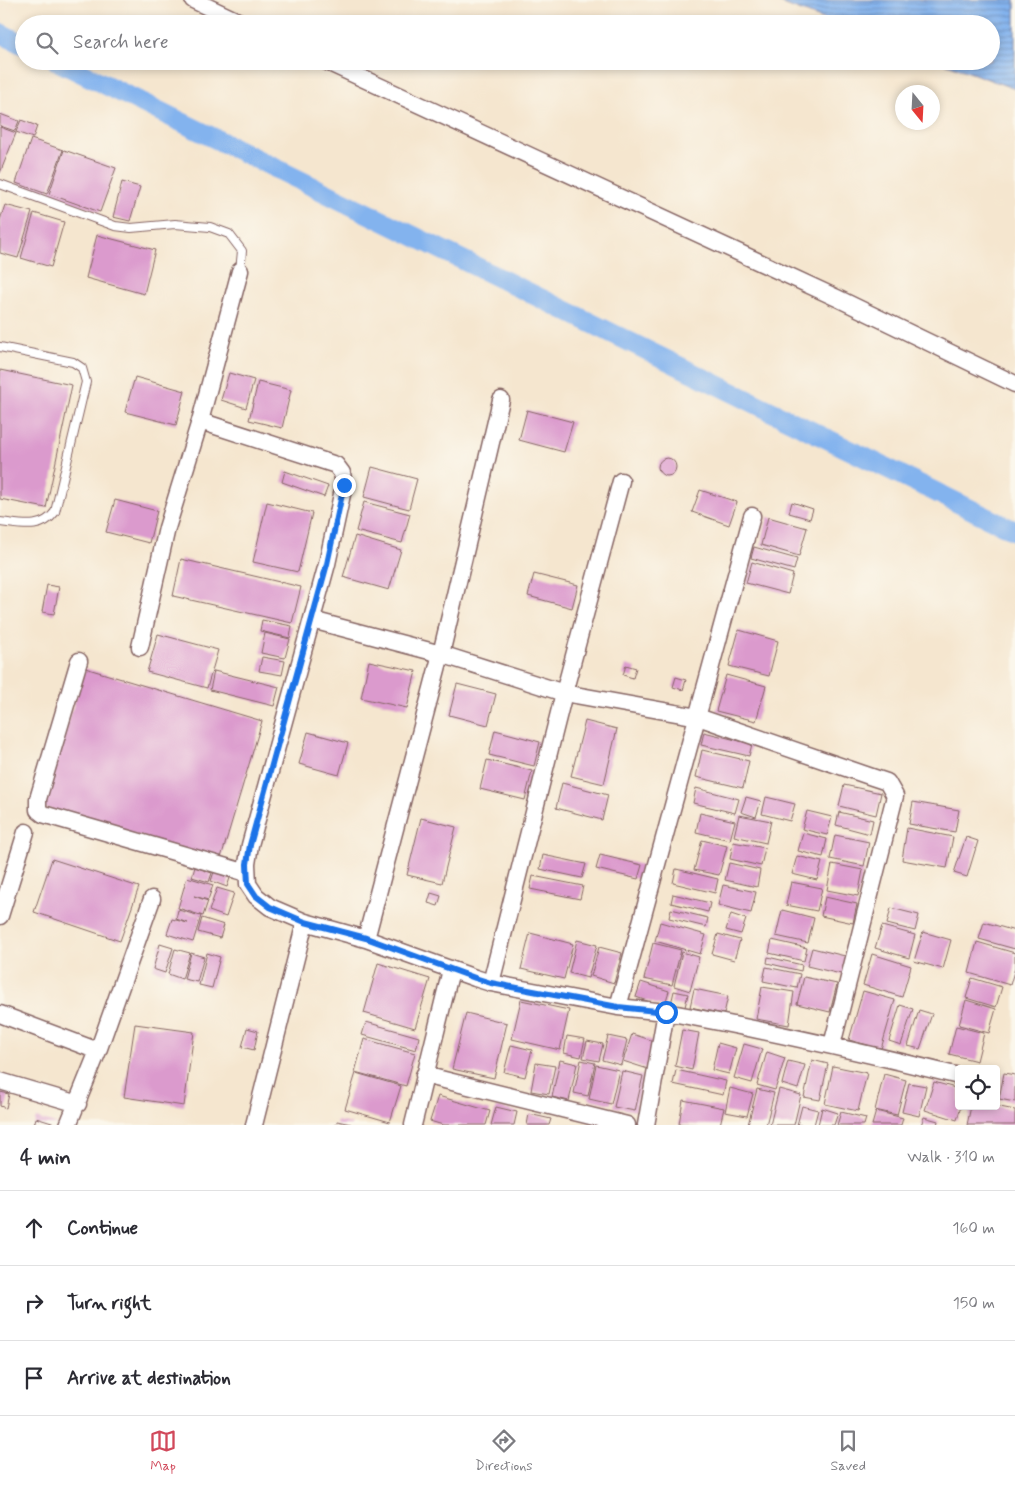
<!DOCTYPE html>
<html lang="en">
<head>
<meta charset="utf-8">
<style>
	:root { --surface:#fff; --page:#f7f7f7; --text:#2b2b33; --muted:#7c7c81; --line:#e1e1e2; --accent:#d1495b }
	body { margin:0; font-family:Mynerve,sans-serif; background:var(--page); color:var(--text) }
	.controls { position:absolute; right:15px; bottom:15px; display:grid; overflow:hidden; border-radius:5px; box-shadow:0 2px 8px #0003 }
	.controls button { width:45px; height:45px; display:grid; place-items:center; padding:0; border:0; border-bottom:1px solid var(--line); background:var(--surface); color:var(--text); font:25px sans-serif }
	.compass { position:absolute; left:895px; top:85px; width:45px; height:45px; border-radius:50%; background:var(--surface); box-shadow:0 2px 8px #0003; rotate:162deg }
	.stop { position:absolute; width:15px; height:15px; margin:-11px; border:4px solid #1a73e8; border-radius:50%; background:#fff }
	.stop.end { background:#1a73e8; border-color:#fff; box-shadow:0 1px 5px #0008 }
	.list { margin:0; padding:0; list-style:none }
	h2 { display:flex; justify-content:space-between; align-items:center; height:65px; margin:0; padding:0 20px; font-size:21px }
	h2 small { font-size:16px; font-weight:400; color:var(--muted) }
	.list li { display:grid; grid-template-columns:32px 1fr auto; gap:15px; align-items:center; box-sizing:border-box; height:75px; padding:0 20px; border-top:1px solid var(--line) }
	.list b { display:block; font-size:19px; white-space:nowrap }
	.list em { font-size:16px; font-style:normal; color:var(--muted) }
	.icon { flex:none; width:28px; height:28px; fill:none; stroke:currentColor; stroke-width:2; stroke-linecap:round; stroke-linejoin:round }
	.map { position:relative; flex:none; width:1015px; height:1125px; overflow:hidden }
	.search { position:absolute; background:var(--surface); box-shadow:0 2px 8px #0003; left:15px; right:15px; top:15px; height:55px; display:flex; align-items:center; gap:12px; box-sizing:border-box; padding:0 18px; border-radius:28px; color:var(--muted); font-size:19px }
	.sheet { height:290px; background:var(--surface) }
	nav { display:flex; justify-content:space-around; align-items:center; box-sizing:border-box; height:70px; border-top:1px solid var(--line); background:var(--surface); font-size:14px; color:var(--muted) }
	nav a { display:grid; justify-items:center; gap:2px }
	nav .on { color:var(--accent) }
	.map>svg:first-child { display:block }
</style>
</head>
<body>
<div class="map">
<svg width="1015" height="1125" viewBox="0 0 1015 1125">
	<defs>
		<pattern id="water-rules" width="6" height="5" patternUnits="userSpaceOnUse" patternTransform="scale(1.25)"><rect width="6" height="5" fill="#83b3ee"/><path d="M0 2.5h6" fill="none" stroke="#6d91c1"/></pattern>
	</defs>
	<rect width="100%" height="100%" fill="#fbf7ec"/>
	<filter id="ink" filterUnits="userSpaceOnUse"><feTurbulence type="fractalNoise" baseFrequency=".02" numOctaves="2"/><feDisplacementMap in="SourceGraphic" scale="10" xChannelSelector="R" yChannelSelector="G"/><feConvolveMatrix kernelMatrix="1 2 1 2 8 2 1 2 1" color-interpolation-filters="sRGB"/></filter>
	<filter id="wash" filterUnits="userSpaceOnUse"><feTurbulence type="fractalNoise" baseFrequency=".0096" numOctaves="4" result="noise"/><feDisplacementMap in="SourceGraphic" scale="20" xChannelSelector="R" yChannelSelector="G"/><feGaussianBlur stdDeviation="1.12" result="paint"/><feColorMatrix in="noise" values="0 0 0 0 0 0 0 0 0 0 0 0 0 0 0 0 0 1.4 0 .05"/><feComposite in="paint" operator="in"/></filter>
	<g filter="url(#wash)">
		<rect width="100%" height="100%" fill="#f5e6cf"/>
		<path fill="url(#water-rules)" stroke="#66698c" d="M772 0H1015V89L939 61H991V24H837Z"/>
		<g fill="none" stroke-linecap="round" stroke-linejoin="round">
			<path stroke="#83b3ee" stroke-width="20" d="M0 33 24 45
				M57 61 1015 531"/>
		</g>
		<g id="blocks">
			<path fill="#db9acd" d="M0 114 19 121 15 131 0 126Z
				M21 120 37 126 33 138 16 132Z
				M0 127 16 133 0 173Z
				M31 139 63 150 47 194 16 183Z
				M64 150 116 168 100 212 49 194Z
				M122 182 140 187 130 221 113 217Z
				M5 205 32 212 18 258 0 253V220Z
				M34 213 64 222 51 267 21 258Z
				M97 235 155 250 144 294 86 278Z
				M0 370 72 385 46 508 0 499Z
				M229 373 254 380 246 408 221 400Z
				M135 377 185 391 176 425 125 412Z
				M258 382 291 390 282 428 249 420Z
				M527 410 573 422 564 452 519 440Z
				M658 467a9 9 0 1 1 18 0a9 9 0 1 1-18 0Z
				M372 467 417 479 409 509 364 497Z
				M285 471 328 486 324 497 282 482Z
				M700 490 737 502 729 525 692 512Z
				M115 500 157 511 149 543 106 532Z
				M267 502 312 513 298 572 253 562Z
				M364 502 410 514 402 543 356 531Z
				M792 502 813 509 810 519 789 513Z
				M768 517 807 528 799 556 761 545Z
				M355 536 401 550 389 590 343 577Z
				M754 547 797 559 794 570 751 558Z
				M181 559 301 587 292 623 173 596Z
				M752 562 793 574 788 594 746 583Z
				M534 574 578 585 572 608 528 596Z
				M47 585 59 587 54 614 42 612Z
				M262 620 292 626 290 638 260 631Z
				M739 630 778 641 769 676 729 666Z
				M265 633 290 639 285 658 261 653Z
				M158 634 218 650 207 688 147 672Z
				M262 657 285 661 282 675 259 671Z
				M369 661 416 671 407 708 361 698Z
				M626 665 636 668 633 678 623 675Z
				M85 668 262 721 220 861 42 807Z
				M214 671 279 687 274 706 210 690Z
				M726 675 766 686 756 721 716 711Z
				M676 677 686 680 683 690 673 687Z
				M457 684 496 694 488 725 449 715Z
				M585 721 617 729 604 784 571 776Z
				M495 730 540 742 534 766 489 755Z
				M308 732 348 743 339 775 299 764Z
				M704 732 752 744 749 756 701 745Z
				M702 750 749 761 743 788 696 777Z
				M487 760 532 771 525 800 480 789Z
				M562 783 608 795 602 820 556 808Z
				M844 785 881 793 876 815 839 806Z
				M696 788 739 799 735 813 693 803Z
				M746 797 761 801 756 817 741 812Z
				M766 797 795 804 790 821 762 814Z
				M913 802 959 810 955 832 909 824Z
				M807 811 832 817 827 835 802 829Z
				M839 812 873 820 870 834 836 825Z
				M700 813 735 821 730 840 696 832Z
				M739 815 771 821 766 843 734 836Z
				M421 818 456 827 442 883 407 875Z
				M907 828 953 837 947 868 902 860Z
				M803 833 827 839 823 857 798 851Z
				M835 835 869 842 864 866 830 859Z
				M966 837 978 841 967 877 954 873Z
				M702 840 727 846 719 875 694 870Z
				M733 842 765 848 761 866 730 859Z
				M543 855 586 864 582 878 540 869Z
				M600 855 642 865 638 879 596 869Z
				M797 856 822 862 817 880 792 874Z
				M52 859 139 887 120 941 34 912Z
				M729 863 760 870 757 887 725 880Z
				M832 864 863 870 858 896 827 890Z
				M195 867 212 873 209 882 192 877Z
				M676 869 718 879 715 893 673 883Z
				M214 872 230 878 227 887 211 881Z
				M533 876 583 886 580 899 530 889Z
				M187 877 213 885 208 900 194 896 208 901 203 916 178 908Z
				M791 882 822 888 817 911 786 905Z
				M723 885 756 892 751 913 718 905Z
				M217 888 234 893 226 917 209 911Z
				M431 893 441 896 438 906 428 903Z
				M673 894 710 903 708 912 671 903Z
				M825 897 857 904 853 923 821 916Z
				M891 908 919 915 915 931 887 924Z
				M671 909 708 918 706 927 669 918Z
				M178 910 201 916 193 942 167 934 172 919 188 923 176 919Z
				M782 910 814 918 808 943 776 936Z
				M731 914 746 919 741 934 726 930Z
				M202 918 224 925 220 938 198 932Z
				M660 922 706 935 700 954 655 941Z
				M984 922 1015 931V949L979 939Z
				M882 926 915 935 909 958 875 948Z
				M923 932 951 940 943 969 914 961Z
				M530 933 573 944 564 979 521 969Z
				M718 934 740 940 734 960 712 954Z
				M577 940 597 945 588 978 569 973Z
				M772 940 807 948 804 961 769 953Z
				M977 942 1015 953V968L1010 985 969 973Z
				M653 943 681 950 672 985 644 979Z
				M160 944 173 948 165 973 153 969Z
				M599 947 622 953 614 983 591 976Z
				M812 948 849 957 845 975 807 966Z
				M175 949 190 953 182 979 168 974Z
				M682 952 699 957 690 991 674 986Z
				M191 953 204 957 197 982 184 979Z
				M207 953 220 957 212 988 199 985Z
				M872 954 911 966 902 997 863 985Z
				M768 957 802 965 801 971 767 963Z
				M378 963 430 979 415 1028 364 1013Z
				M766 967 800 974 797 988 763 981Z
				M804 977 837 984 830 1012 797 1004Z
				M972 978 1002 987 996 1007 966 998Z
				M641 982 669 991 664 1007 636 997Z
				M762 987 794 992 789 1025 756 1019Z
				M694 989 728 996 724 1014 690 1007Z
				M674 991 688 994 685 1007 671 1004Z
				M863 991 895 1000 881 1049 849 1040Z
				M521 1000 569 1010 560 1050 512 1039Z
				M966 1000 996 1009 989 1033 959 1025Z
				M900 1005 913 1009 901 1045 889 1041Z
				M919 1010 932 1014 920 1049 908 1046Z
				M466 1013 507 1023 494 1078 452 1069Z
				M366 1022 419 1037 416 1050 362 1035Z
				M135 1024 194 1032 184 1106 124 1097Z
				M956 1026 984 1033 977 1061 949 1054Z
				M247 1028 258 1031 254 1050 242 1047Z
				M682 1030 699 1033 692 1070 675 1066Z
				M632 1034 657 1042 648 1069 623 1061Z
				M567 1036 585 1039 581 1057 564 1053Z
				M608 1036 627 1040 621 1065 602 1060Z
				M364 1039 415 1053 406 1086 355 1072Z
				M587 1041 603 1044 599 1061 583 1058Z
				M718 1043 736 1048 729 1074 712 1070Z
				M744 1044 762 1049 752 1083 734 1078Z
				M511 1045 532 1050 525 1077 504 1072Z
				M767 1052 785 1058 775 1090 757 1085Z
				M560 1060 577 1064 569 1101 552 1097Z
				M581 1060 595 1063 588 1096 574 1093Z
				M812 1060 828 1064 820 1100 804 1097Z
				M788 1061 805 1065 798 1089 782 1084Z
				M536 1063 555 1066 549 1094 531 1091Z
				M596 1065 619 1070 611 1104 589 1099Z
				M833 1066 867 1073 858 1111 825 1104Z
				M676 1070 726 1081 723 1095 673 1084Z
				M622 1071 643 1076 635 1111 614 1107Z
				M356 1073 401 1086 390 1122 345 1109Z
				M1004 1073 1015 1075V1102L999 1099Z
				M884 1074 906 1080 897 1115 875 1110Z
				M934 1082 959 1089V1106H961L957 1120 925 1110Z
				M909 1083 926 1086 919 1116 902 1112Z
				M730 1088 753 1094 747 1116 725 1112Z
				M757 1089 774 1093 766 1125H748Z
				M779 1089 801 1095 794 1125H770Z
				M0 1092 9 1094 6 1108 0 1106Z
				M438 1096 490 1111 486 1125H443L430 1121Z
				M683 1100 724 1108 720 1125 679 1124Z
				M802 1106 818 1110 814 1125H797Z
				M971 1106H995L1015 1110V1125H967Z
				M496 1107 517 1112 514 1125H491Z
				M822 1108 838 1113 834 1125H818Z
				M876 1111 903 1118 901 1125H872Z
				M841 1112 866 1118 864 1125H837Z
				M529 1114 551 1119 549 1125H527Z
				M924 1117 938 1121 937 1125H921Z
				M36 1118 58 1125H34Z
				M337 1121 351 1124V1125H336Z"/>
		</g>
	</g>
	<g filter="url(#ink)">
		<use href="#blocks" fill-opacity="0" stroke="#866564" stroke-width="1"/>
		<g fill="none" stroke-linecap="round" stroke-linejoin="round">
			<defs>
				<path id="service" d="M0 184 115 226 131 228 175 224 210 227 229 234 242 251 240 271
					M0 347 73 362 82 368 86 382 55 512C41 531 20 524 0 522"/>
				<path id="minor" d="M193 0 244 24
					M325 61 837 298 1015 384
					M200 421 336 465 342 473 344 485 327 564 250 845 247 864 248 884 256 896 270 907 305 922 366 939 475 978 491 983 618 1007 666 1012 646 1125
					M312 620 441 654 564 693 698 717 872 777 887 782 895 796 832 1045
					M140 647 167 528 200 421 240 271
					M79 661 38 799V810L43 814 247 873
					M0 916 26 832
					M366 939 441 654 501 400
					M491 983 564 693 621 481
					M618 1007 752 516
					M666 1012C765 1030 862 1052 959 1076
					M0 1014 98 1051
					M424 1075 627 1125
					M0 1081 78 1104
					M68 1125 98 1051 152 899
					M254 1125 305 922
					M413 1125 451 970"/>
			</defs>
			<use href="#service" stroke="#866564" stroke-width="10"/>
			<use href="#minor" stroke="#866564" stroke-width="19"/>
			<use href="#service" stroke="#fff" stroke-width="8"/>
			<use href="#minor" stroke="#fff" stroke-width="16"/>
		</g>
	</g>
	<g fill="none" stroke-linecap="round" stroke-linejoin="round" filter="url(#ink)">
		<path stroke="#1a73e8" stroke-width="6" d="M344 485 327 564 250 845 247 864 248 884 256 896 270 907 305 922 366 938 475 978 491 983 618 1007 666 1012"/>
	</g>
</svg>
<div class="controls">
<button><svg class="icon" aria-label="locate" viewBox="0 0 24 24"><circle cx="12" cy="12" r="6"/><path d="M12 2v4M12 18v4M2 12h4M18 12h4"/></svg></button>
</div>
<svg class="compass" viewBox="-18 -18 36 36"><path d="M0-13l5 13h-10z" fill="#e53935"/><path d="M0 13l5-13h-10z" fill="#7c7c81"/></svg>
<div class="stop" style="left:666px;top:1012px"></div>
<div class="stop end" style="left:344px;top:485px"></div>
<div class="search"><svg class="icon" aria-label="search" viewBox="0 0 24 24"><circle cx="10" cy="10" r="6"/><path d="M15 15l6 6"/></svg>Search here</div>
</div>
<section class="sheet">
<h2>4 min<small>Walk · 310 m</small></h2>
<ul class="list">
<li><svg class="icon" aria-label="ahead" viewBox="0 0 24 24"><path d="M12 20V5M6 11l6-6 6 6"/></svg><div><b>Continue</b></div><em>160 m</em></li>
<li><svg class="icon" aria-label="right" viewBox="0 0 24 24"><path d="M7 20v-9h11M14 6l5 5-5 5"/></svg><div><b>Turn right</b></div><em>150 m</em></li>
<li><svg class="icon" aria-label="arrive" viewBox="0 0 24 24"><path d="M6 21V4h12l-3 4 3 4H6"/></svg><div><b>Arrive at destination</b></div></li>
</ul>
</section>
<nav>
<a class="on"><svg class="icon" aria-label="map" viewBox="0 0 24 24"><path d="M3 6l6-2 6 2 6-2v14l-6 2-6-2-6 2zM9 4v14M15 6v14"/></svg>Map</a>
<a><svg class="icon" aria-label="directions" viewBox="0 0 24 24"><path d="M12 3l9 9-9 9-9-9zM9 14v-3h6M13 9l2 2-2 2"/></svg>Directions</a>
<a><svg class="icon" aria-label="saved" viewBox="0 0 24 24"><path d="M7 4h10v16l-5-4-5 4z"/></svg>Saved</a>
</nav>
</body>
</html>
